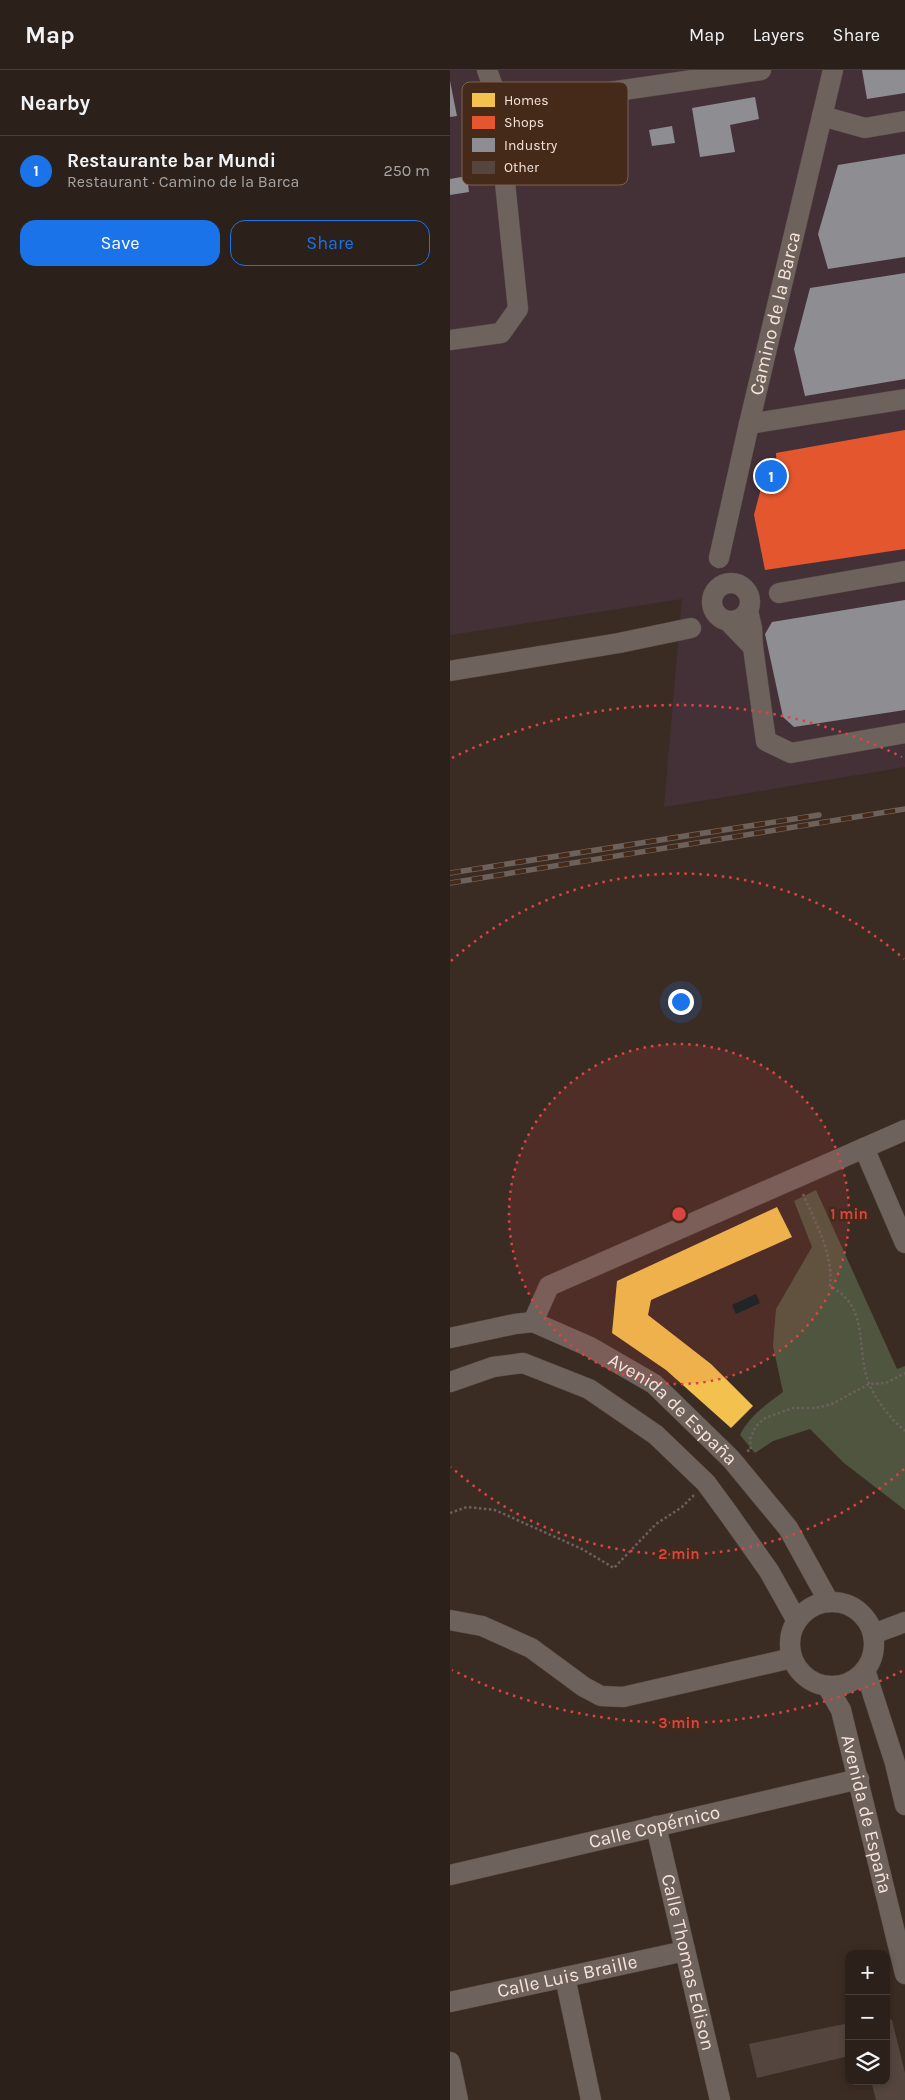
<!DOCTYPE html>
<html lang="en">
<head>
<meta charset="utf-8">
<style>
	:root { --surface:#2c211a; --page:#382e27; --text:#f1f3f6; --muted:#a6a3a2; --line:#483e39; --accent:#1a73e8 }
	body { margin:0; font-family:Karla,sans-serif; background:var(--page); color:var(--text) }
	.controls { position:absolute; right:15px; bottom:15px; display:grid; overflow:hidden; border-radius:10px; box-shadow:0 2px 8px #0003 }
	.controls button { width:45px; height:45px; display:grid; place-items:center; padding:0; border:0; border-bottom:1px solid var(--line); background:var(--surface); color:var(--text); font:25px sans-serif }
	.you { position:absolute; left:230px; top:931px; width:18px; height:18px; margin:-12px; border:4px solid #fff; border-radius:50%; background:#1a73e8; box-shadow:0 0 0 8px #1a73e833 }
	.badge { display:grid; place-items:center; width:32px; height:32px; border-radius:50%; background:var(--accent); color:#fff; font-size:16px; font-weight:700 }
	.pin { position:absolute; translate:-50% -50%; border:2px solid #fff; box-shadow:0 1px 5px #0006 }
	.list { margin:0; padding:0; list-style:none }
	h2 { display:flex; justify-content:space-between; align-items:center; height:65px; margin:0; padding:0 20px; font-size:21px }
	h2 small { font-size:16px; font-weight:400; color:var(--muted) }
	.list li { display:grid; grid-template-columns:32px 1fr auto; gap:15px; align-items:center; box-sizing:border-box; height:70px; padding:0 20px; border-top:1px solid var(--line) }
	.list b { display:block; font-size:19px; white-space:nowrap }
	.list p { margin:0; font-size:16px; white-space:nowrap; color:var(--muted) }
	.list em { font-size:16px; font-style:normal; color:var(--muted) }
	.actions { display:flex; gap:10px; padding:15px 20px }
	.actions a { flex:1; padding:11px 0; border:1px solid var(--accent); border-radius:15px; text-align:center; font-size:18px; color:var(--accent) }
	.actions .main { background:var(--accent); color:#fff }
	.icon { flex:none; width:28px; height:28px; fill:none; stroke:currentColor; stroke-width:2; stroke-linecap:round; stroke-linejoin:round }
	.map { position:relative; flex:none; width:455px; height:2030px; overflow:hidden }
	header { display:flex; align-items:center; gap:30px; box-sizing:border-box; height:70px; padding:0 25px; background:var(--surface); border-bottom:1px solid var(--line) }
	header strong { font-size:24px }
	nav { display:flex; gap:28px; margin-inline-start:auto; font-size:18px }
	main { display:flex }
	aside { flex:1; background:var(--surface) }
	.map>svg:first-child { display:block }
</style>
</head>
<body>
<header>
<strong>Map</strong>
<nav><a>Map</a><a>Layers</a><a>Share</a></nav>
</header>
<main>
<aside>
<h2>Nearby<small></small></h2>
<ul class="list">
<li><span class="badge">1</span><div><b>Restaurante bar Mundi</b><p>Restaurant · Camino de la Barca</p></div><em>250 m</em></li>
</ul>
<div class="actions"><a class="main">Save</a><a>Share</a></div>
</aside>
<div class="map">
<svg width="455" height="2030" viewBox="0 0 455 2030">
	<rect width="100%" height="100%" fill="#3b2c23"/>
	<path fill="#443138" d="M0 0H455V697L214 737 232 529 0 565Z"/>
	<path fill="#50553f" d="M366 1120 447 1299 455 1296V1440L394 1393 360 1359 323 1371 305 1383 290 1365C300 1345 316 1335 333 1322L323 1276 326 1239 362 1177 344 1131Z"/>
	<path fill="#062122" d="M306 1224 310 1233 286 1244 282 1235Z"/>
	<path fill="#f2c14e" d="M327 1137 342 1167 201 1230 198 1245 261 1294 303 1336 281 1358 216 1300 162 1263 167 1211Z"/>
	<path fill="#e4572e" d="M455 360V479L315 500 304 445 315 403 327 400 326 383Z"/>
	<path fill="#8d8d92" d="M412 0H455V23L417 29Z
		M0 11 7 46 0 47Z
		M305 27 309 49 280 55 285 82 250 87 242 38Z
		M222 56 225 73 202 76 199 60Z
		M455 84V187L378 199 368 164 388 95Z
		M17 106 19 122 0 125V109Z
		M455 203V309L355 326 344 279 360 218Z
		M455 530V640L344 657 333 647 315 564 322 552Z"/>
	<path fill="#54463f" d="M436 1947 442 1950 455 2003V2030H426L421 2011H436Z
		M399 1953V1986L307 2008 299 1974Z"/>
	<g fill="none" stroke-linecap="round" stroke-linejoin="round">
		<defs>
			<g id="minor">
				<path d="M46 25 77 34 311 0"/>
				<path d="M372 46 415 58 455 51"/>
				<path d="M0 270 51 263 68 239 46 25 37 0"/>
				<path d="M299 354 455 329"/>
				<path id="s1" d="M269 488 299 354 383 0"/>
				<circle cx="281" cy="532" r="19"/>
				<path d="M329 523 455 501"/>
				<path d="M278 551 303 577 302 558 298 541"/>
				<path d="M303 577 316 671 341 683 455 663"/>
				<path d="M0 601 169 573 241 558"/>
				<path d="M414 1078 455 1173"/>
				<path d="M83 1252 99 1216 455 1060"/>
				<path id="s2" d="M0 1268 65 1254 83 1252 140 1277 204 1314 281 1389 338 1458 379 1532"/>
				<path d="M0 1312 43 1297 73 1293 139 1319 206 1365 256 1413 278 1443 319 1501 347 1551"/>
				<circle cx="382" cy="1574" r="42"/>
				<path d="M0 1550 32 1556 81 1578 134 1617 151 1626 173 1627 342 1588"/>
				<path d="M423 1564 455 1552"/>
				<path d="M415 1600 445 1693 455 1735"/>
				<path id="s3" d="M377 1616 391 1640 455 1904"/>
				<path id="s4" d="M206 1756 270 2030"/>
				<path id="s5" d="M0 1805 409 1709"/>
				<path d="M115 1907 141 2030"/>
				<path id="s6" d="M0 1932 235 1881"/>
				<path d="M0 1992 8 2030"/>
			</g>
		</defs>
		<use href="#minor" stroke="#574a43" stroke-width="21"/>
		<path stroke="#6b615b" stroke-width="2.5" stroke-dasharray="2.5 2.5" stroke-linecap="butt" d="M353 1124C365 1152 384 1185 380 1216 422 1239 404 1279 420 1316 429 1334 440 1348 455 1361
			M297 1381 301 1380 300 1369 306 1356 315 1348 343 1338H366L382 1334 419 1314 436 1313 455 1303
			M0 1443 17 1437 45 1440 132 1479 164 1498 206 1454 232 1437 245 1424"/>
		<use href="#minor" stroke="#6e625c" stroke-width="20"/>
		<defs>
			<path id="rail" d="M0 803 369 745
				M0 813 455 739"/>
		</defs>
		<use href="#rail" stroke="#6d625b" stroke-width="5.5"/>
		<use href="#rail" stroke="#452919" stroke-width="4" stroke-dasharray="11" stroke-linecap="butt"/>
	</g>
	<circle cx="229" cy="1144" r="170" fill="#db4443" fill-opacity=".12"/>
	<g fill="none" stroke="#db4443" stroke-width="2.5" stroke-dasharray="2.5 5">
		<circle cx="229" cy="1144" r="170"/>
		<path d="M454 1399A340 340 0 0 1 1 1397M1 891A340 340 0 0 1 454 889"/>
		<path d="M452 1601A509 509 0 0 1 2 1600M2 688A509 509 0 0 1 452 687"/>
	</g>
	<g text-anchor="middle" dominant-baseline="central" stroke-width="5" stroke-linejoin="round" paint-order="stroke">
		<g font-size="19" fill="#f6e3da" stroke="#452919">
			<text stroke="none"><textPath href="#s1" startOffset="251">Camino de la Barca</textPath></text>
			<text stroke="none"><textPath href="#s2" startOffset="251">Avenida de España</textPath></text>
			<text stroke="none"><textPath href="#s3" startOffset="135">Avenida de España</textPath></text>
			<text stroke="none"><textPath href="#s5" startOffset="210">Calle Copérnico</textPath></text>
			<text stroke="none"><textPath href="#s4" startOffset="140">Calle Thomas Edison</textPath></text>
			<text stroke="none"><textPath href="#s6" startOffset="120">Calle Luis Braille</textPath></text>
		</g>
	</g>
	<rect x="12" y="12" width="166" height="103" rx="8" fill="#452919" stroke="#7a6153" stroke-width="1"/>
	<rect x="22" y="23" width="23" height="14" fill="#f2c14e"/>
	<rect x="22" y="46" width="23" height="13" fill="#e4572e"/>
	<rect x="22" y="68" width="23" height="14" fill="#8d8d92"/>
	<rect x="22" y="91" width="23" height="13" fill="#54463f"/>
	<g font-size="14" fill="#f6e3da">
		<text x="54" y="35">Homes</text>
		<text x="54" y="57">Shops</text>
		<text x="54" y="80">Industry</text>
		<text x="54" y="102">Other</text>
	</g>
	<circle cx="229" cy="1144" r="8" fill="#db4443" stroke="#452919" stroke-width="2.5"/>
	<g font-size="15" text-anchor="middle" font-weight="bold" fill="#db4443" stroke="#452919" stroke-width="5" stroke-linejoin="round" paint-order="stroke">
		<text x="399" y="1149">1 min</text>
		<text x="229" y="1489">2 min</text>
		<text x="229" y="1658">3 min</text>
	</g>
</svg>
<div class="controls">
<button>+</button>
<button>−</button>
<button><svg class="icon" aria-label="layers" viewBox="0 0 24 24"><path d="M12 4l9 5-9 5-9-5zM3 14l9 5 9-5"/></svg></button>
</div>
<div class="you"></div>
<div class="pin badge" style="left:321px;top:406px">1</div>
</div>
</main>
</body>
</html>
